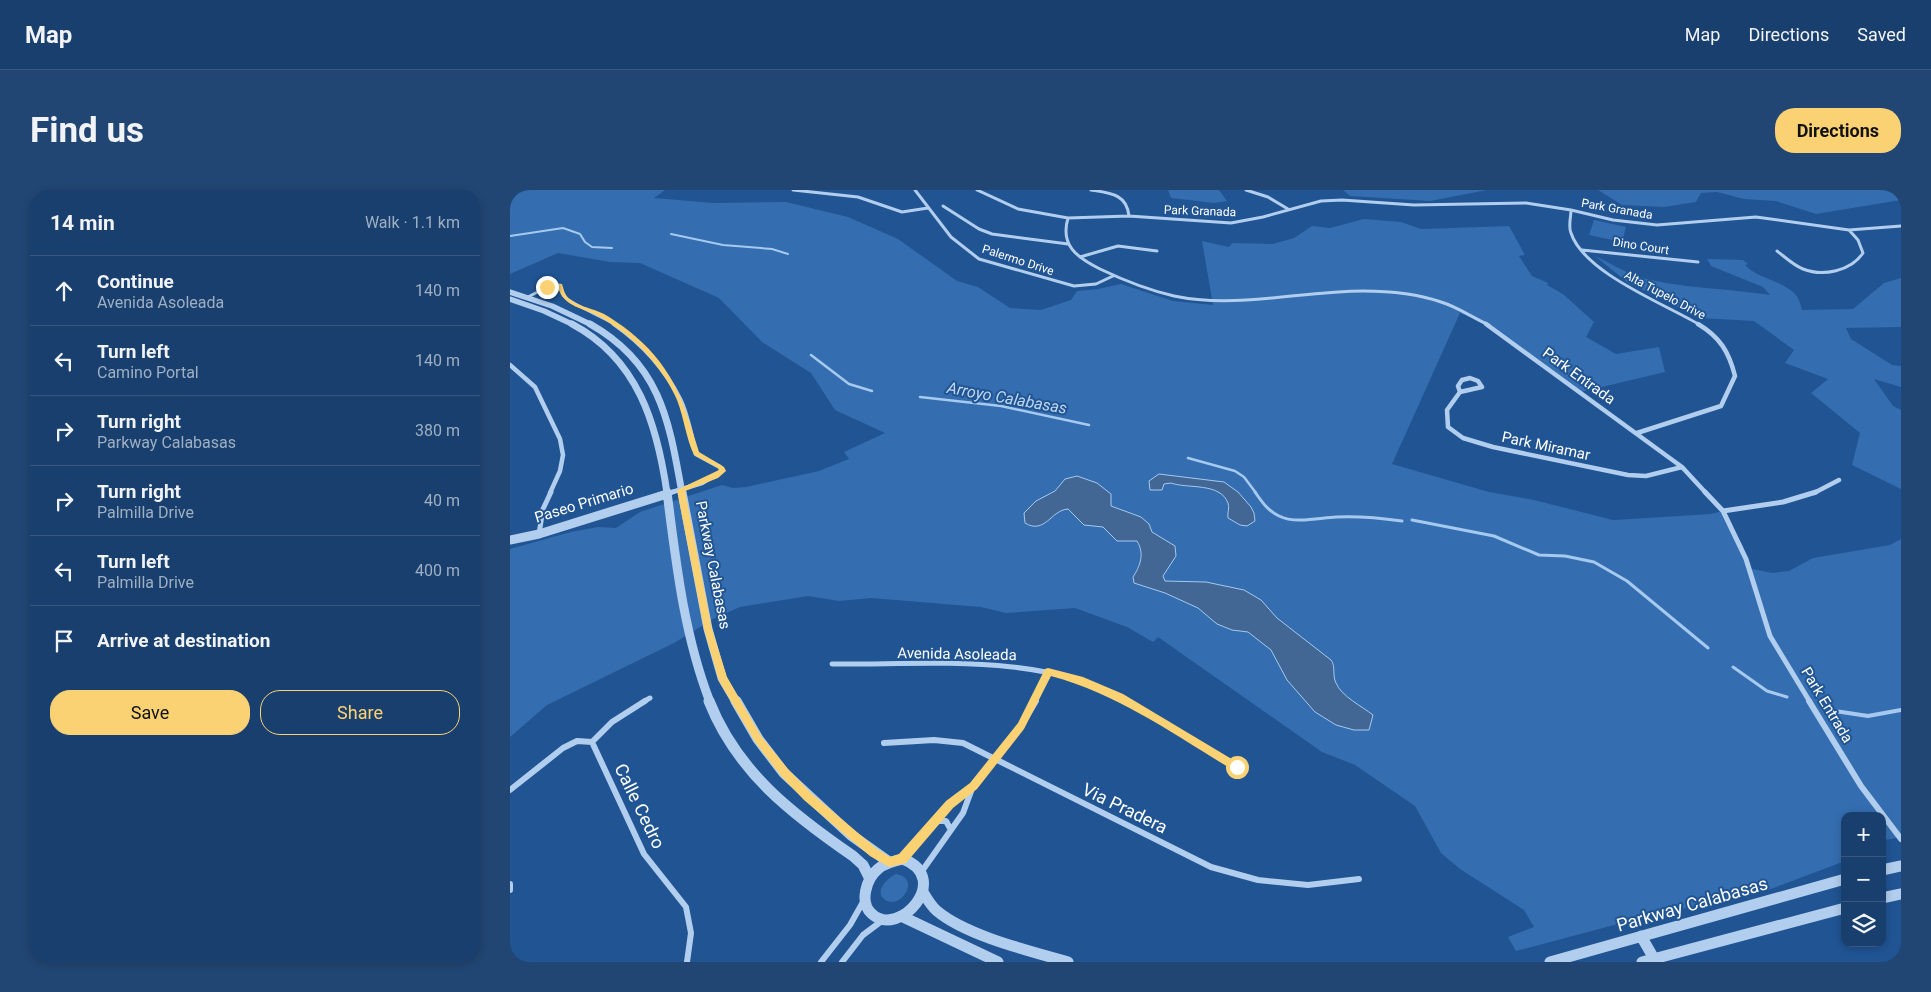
<!DOCTYPE html>
<html lang="en">
<head>
<meta charset="utf-8">
<style>
	:root { --surface:#183f6e; --page:#214673; --text:#f1f3f6; --muted:#9fafc2; --line:#365881; --accent:#fbd273 }
	body { margin:0; font-family:Roboto,sans-serif; background:var(--page); color:var(--text) }
	.controls { position:absolute; right:15px; bottom:15px; display:grid; overflow:hidden; border-radius:10px; box-shadow:0 2px 8px #0003 }
	.controls button { width:45px; height:45px; display:grid; place-items:center; padding:0; border:0; border-bottom:1px solid var(--line); background:var(--surface); color:var(--text); font:25px sans-serif }
	.stop { position:absolute; width:15px; height:15px; margin:-11px; border:4px solid #fbd273; border-radius:50%; background:#fff }
	.stop.end { background:#fbd273; border-color:#fff; box-shadow:0 1px 5px #0008 }
	.list { margin:0; padding:0; list-style:none }
	h2 { display:flex; justify-content:space-between; align-items:center; height:65px; margin:0; padding:0 20px; font-size:21px }
	h2 small { font-size:16px; font-weight:400; color:var(--muted) }
	.list li { display:grid; grid-template-columns:32px 1fr auto; gap:15px; align-items:center; box-sizing:border-box; height:70px; padding:0 20px; border-top:1px solid var(--line) }
	.list b { display:block; font-size:19px; white-space:nowrap }
	.list p { margin:0; font-size:16px; white-space:nowrap; color:var(--muted) }
	.list em { font-size:16px; font-style:normal; color:var(--muted) }
	.actions { display:flex; gap:10px; padding:15px 20px }
	.actions a { flex:1; padding:11px 0; border:1px solid var(--accent); border-radius:20px; text-align:center; font-size:18px; color:var(--accent) }
	.actions .main { background:var(--accent); color:#111 }
	.icon { flex:none; width:28px; height:28px; fill:none; stroke:currentColor; stroke-width:2; stroke-linecap:round; stroke-linejoin:round }
	.map { position:relative; flex:none; width:1391px; height:772px; overflow:hidden; border-radius:20px }
	header { display:flex; align-items:center; gap:30px; box-sizing:border-box; height:70px; padding:0 25px; background:var(--surface); border-bottom:1px solid var(--line) }
	header strong { font-size:24px }
	nav { display:flex; gap:28px; margin-inline-start:auto; font-size:18px }
	.intro { display:flex; align-items:center; justify-content:space-between; box-sizing:border-box; height:120px; padding:0 30px }
	h1 { margin:0; font-size:35px }
	.button { padding:12px 22px; border-radius:20px; background:var(--accent); color:#111; font-size:18px; font-weight:700 }
	main { display:flex; gap:30px; padding:0 30px }
	aside { flex:1; background:var(--surface); border-radius:20px; box-shadow:0 2px 8px #0003 }
	.map>svg:first-child { display:block }
</style>
</head>
<body>
<header>
<strong>Map</strong>
<nav><a>Map</a><a>Directions</a><a>Saved</a></nav>
</header>
<div class="intro"><h1>Find us</h1><a class="button">Directions</a></div>
<main>
<aside>
<h2>14 min<small>Walk · 1.1 km</small></h2>
<ul class="list">
<li><svg class="icon" aria-label="ahead" viewBox="0 0 24 24"><path d="M12 20V5M6 11l6-6 6 6"/></svg><div><b>Continue</b><p>Avenida Asoleada</p></div><em>140 m</em></li>
<li><svg class="icon" aria-label="left" viewBox="0 0 24 24"><path d="M17 20v-9H6M10 6l-5 5 5 5"/></svg><div><b>Turn left</b><p>Camino Portal</p></div><em>140 m</em></li>
<li><svg class="icon" aria-label="right" viewBox="0 0 24 24"><path d="M7 20v-9h11M14 6l5 5-5 5"/></svg><div><b>Turn right</b><p>Parkway Calabasas</p></div><em>380 m</em></li>
<li><svg class="icon" aria-label="right" viewBox="0 0 24 24"><path d="M7 20v-9h11M14 6l5 5-5 5"/></svg><div><b>Turn right</b><p>Palmilla Drive</p></div><em>40 m</em></li>
<li><svg class="icon" aria-label="left" viewBox="0 0 24 24"><path d="M17 20v-9H6M10 6l-5 5 5 5"/></svg><div><b>Turn left</b><p>Palmilla Drive</p></div><em>400 m</em></li>
<li><svg class="icon" aria-label="arrive" viewBox="0 0 24 24"><path d="M6 21V4h12l-3 4 3 4H6"/></svg><div><b>Arrive at destination</b></div></li>
</ul>
<div class="actions"><a class="main">Save</a><a>Share</a></div>
</aside>
<div class="map">
<svg width="1391" height="772" viewBox="0 0 1391 772">
	<rect width="100%" height="100%" fill="#205493"/>
	<path fill="#346eb0" d="M0 0H155L144 8 203 13 276 12 338 27 388 49 447 91 468 97 500 118 531 120 561 110 567 101 588 99 611 94 663 111 703 115 692 51 719 57 722 53 763 54 784 48 802 36 820 38 854 29 891 32 911 39 999 36 1015 65 1009 66 1022 86 1038 93 1037 95 1053 104 1084 132 1076 147 1106 164 1149 157 1155 182 1071 202 980 136 950 123 882 274 979 302 1024 310 1103 330 1201 324 1213 321 1233 356 1238 378 1262 383 1279 381 1303 368 1380 355 1391 349V647L1375 650 1376 659 1372 660V626H1335V671L1253 702 1138 726 1006 761 998 747 1024 737 1014 720 950 679 931 663 905 616 845 575 812 562 648 447 643 452 617 437 565 418 496 423 471 417 361 408 329 411 298 406 230 417 205 428 164 453 37 515 0 547V359L61 342 88 337 106 338 130 322 212 295 223 298 236 297 309 281 339 269 334 262 375 243 325 220 301 183 252 152 209 108 130 73 100 72 48 63 0 84Z
		M658 0H709L717 11 704 13 661 8Z
		M833 0H977L920 11 840 6Z
		M1088 0H1391V10L1306 24 1266 11 1234 9 1207 2 1191 3 1186 12 1154 17 1112 15Z
		M1084 30 1116 37 1112 52 1079 45Z
		M1085 66C1099 72 1112 81 1126 86 1170 99 1216 98 1260 105L1253 97 1201 76 1197 69 1233 70 1238 74 1235 75C1247 89 1273 90 1286 105 1289 109 1291 116 1292 120L1343 119 1374 93 1391 88V137L1336 138 1341 149 1382 175 1391 176V197L1364 189 1383 216 1391 220V299L1342 275 1350 243 1301 203 1318 189 1275 173 1284 160 1244 131 1190 128 1117 92Z
		M386 684C411 688 392 718 377 711 362 703 377 688 386 684Z"/>
	<path fill="#426794" stroke="#a6c9ef" d="M649 284 714 292 728 302 741 317 744 323 745 331 737 336 730 335 718 328C717 323 720 317 718 313 710 292 677 299 661 293L654 294 652 300H640L639 291Z
		M567 286 587 293 601 304V316L631 327 639 334 642 342 665 356 666 366 653 386 655 391 696 392 734 400 751 410 767 428 821 470C826 477 822 485 826 493 831 506 853 517 863 525L859 540H844L826 535 805 522 777 490 761 460 738 442 722 440 707 434 688 418 655 403 624 393 623 387C630 376 635 364 627 351H607L593 337 574 335 558 319C541 320 535 345 515 333L514 323 526 311 545 301 555 289Z"/>
	<g fill="none" stroke-linecap="round" stroke-linejoin="round">
		<path stroke="#a6c9ef" stroke-width="2" d="M161 44 213 55 262 59 278 64
			M0 46 53 38 70 44 75 52 82 57 102 58"/>
		<path stroke="#a6c9ef" stroke-width="2.5" d="M301 165 339 194 362 201
			M410 207 491 216 579 235
			M678 268 725 281 734 287 746 303"/>
		<path stroke="#a6c9ef" stroke-width="3" d="M745 302C752 312 757 320 769 326 785 334 809 328 826 327 848 326 871 328 892 331
			M902 330 984 346 1029 365 1055 366 1084 372 1117 391 1198 458
			M1223 477 1257 501 1277 507"/>
		<path stroke="#a6c9ef" stroke-width="4" d="M1325 521 1358 526 1391 520"/>
		<path stroke="#b2ceee" stroke-width="3" d="M283 0 348 7 392 22 418 18
			M405 0 441 47 469 69 564 96 586 94 603 86
			M467 0 508 19 558 28 619 26 721 33 753 27 811 11 832 10 904 15 1016 13 1061 20 1103 30 1147 35 1246 27 1339 40 1391 36
			M581 0C600 3 617 4 619 26
			M736 0 758 7 778 19
			M433 16 469 39 482 44 558 54
			M1061 20C1061 27 1058 37 1061 43 1074 83 1155 114 1190 135
			M558 28C550 55 566 67 590 79 613 90 638 100 664 106 726 119 791 101 853 101 878 101 908 104 931 112 948 117 963 128 979 135
			M1072 60 1188 72
			M1267 61C1275 67 1283 75 1293 79 1313 87 1341 81 1353 63L1348 50 1339 40
			M570 67 608 56 647 61
			M18 107 37 97 50 95C51 99 52 103 54 106 59 113 95 128 106 135"/>
		<path stroke="#b2ceee" stroke-width="4.5" d="M104 134C131 153 155 179 170 209 178 225 181 246 186 264L210 277 212 281 192 293 159 303
			M976 134 1172 277 1196 303
			M0 175 25 197 50 249 53 265 50 281 40 303
			M960 188 968 191 972 197 950 202 948 196 952 190Z
			M950 202 937 220 938 237 953 248 983 257 1118 285 1136 286 1172 277
			M1127 243 1211 216 1225 186C1219 162 1210 147 1188 134
			M1304 303 1329 290"/>
		<path stroke="#b2ceee" stroke-width="5" d="M1195 302 1213 321 1236 369 1260 446 1300 512
			M157 304 163 302
			M1213 321 1273 312 1306 302
			M29 344 33 319 41 302
			M322 474C417 475 535 462 619 512
			M133 512 140 508
			M525 512 538 482"/>
		<path stroke="#b2ceee" stroke-width="6" d="M617 511 727 577
			M1299 511 1351 596 1391 649
			M82 552 134 664 176 717 181 743 177 772
			M82 552 102 532 135 511
			M374 553 424 550 453 553 701 677 748 690 798 695 849 689
			M0 600 53 558 67 551 82 552
			M425 631H436L441 640
			M393 669 440 614 463 596 511 536 526 511
			M412 681 453 623 463 596
			M0 694V700
			M311 772 340 735 353 712
			M332 772 353 745 373 730"/>
		<path stroke="#b2ceee" stroke-width="5.5" d="M0 102 42 116 82 135
			M0 109 34 121 64 135"/>
		<path stroke="#b2ceee" stroke-width="7" d="M62 134C128 169 147 234 157 303
			M80 134C151 174 159 231 172 303"/>
		<path stroke="#b2ceee" stroke-width="9" d="M157 302C166 373 174 445 200 512
			M172 302 198 439 212 488 226 512
			M0 350 29 344 157 304"/>
		<path stroke="#b2ceee" stroke-width="11" d="M199 511C227 582 282 624 343 666L353 675 360 689
			M226 511 248 549 274 583 341 645 379 672
			M393 669C443 688 389 749 362 724 349 713 356 689 368 679 375 673 384 671 393 669Z
			M1372 680 1391 676
			M413 702C417 709 421 716 427 721 457 746 520 761 558 772
			M1372 708 1391 704
			M391 726 488 772
			M1131 746 1146 772
			M1040 772 1335 689
			M1132 772 1335 718"/>
	</g>
	<path fill="#fbd273" d="M52 94C53 97 54 102 56 105 63 116 83 118 94 124 104 130 116 138 125 146 164 179 175 216 189 262L214 277 216 281 208 288 175 301 202 439 217 487 251 546 278 579 301 603 367 659 380 667 389 664 436 611 460 593 508 533 535 479 538 478 573 487 613 504 730 574V580H723C663 544 610 505 541 486L514 539 467 599 443 618 396 673 379 677 360 666 294 610 271 586 245 552 209 491 194 439 167 300 209 280 208 278 184 265C176 248 174 228 167 210 158 188 139 164 121 149 112 141 100 133 90 127 74 118 53 117 48 97H34Z"/>
	<g text-anchor="middle" dominant-baseline="central" stroke-width="4" stroke-linejoin="round" paint-order="stroke">
		<g font-size="12" fill="#fff" stroke="#205493">
			<text transform="translate(1107 19) rotate(10)">Park Granada</text>
			<text transform="translate(690 21) rotate(2)">Park Granada</text>
			<text transform="translate(1131 56) rotate(9)">Dino Court</text>
			<text transform="translate(508 70) rotate(18)">Palermo Drive</text>
			<text transform="translate(1155 105) rotate(28)">Alta Tupelo Drive</text>
		</g>
		<g font-size="15" fill="#fff" stroke="#205493">
			<text transform="translate(1069 186) rotate(36)">Park Entrada</text>
			<text transform="translate(1036 256) rotate(12)">Park Miramar</text>
			<text transform="translate(74 313) rotate(-17)">Paseo Primario</text>
			<text transform="translate(203 375) rotate(79)">Parkway Calabasas</text>
			<text transform="translate(447 464) rotate(1)">Avenida Asoleada</text>
			<text transform="translate(1317 515) rotate(59)">Park Entrada</text>
		</g>
		<g font-size="16" font-style="italic" fill="#bfd8f4" stroke="#205493">
			<text transform="translate(497 208) rotate(10)">Arroyo Calabasas</text>
		</g>
		<g font-size="18" fill="#fff" stroke="#205493">
			<text transform="translate(130 616) rotate(64)">Calle Cedro</text>
			<text transform="translate(615 618) rotate(26)">Via Pradera</text>
			<text transform="translate(1182 714) rotate(-16)">Parkway Calabasas</text>
		</g>
	</g>
</svg>
<div class="controls">
<button>+</button>
<button>−</button>
<button><svg class="icon" aria-label="layers" viewBox="0 0 24 24"><path d="M12 4l9 5-9 5-9-5zM3 14l9 5 9-5"/></svg></button>
</div>
<div class="stop" style="left:727px;top:577px"></div>
<div class="stop end" style="left:37px;top:97px"></div>
</div>
</main>
</body>
</html>
